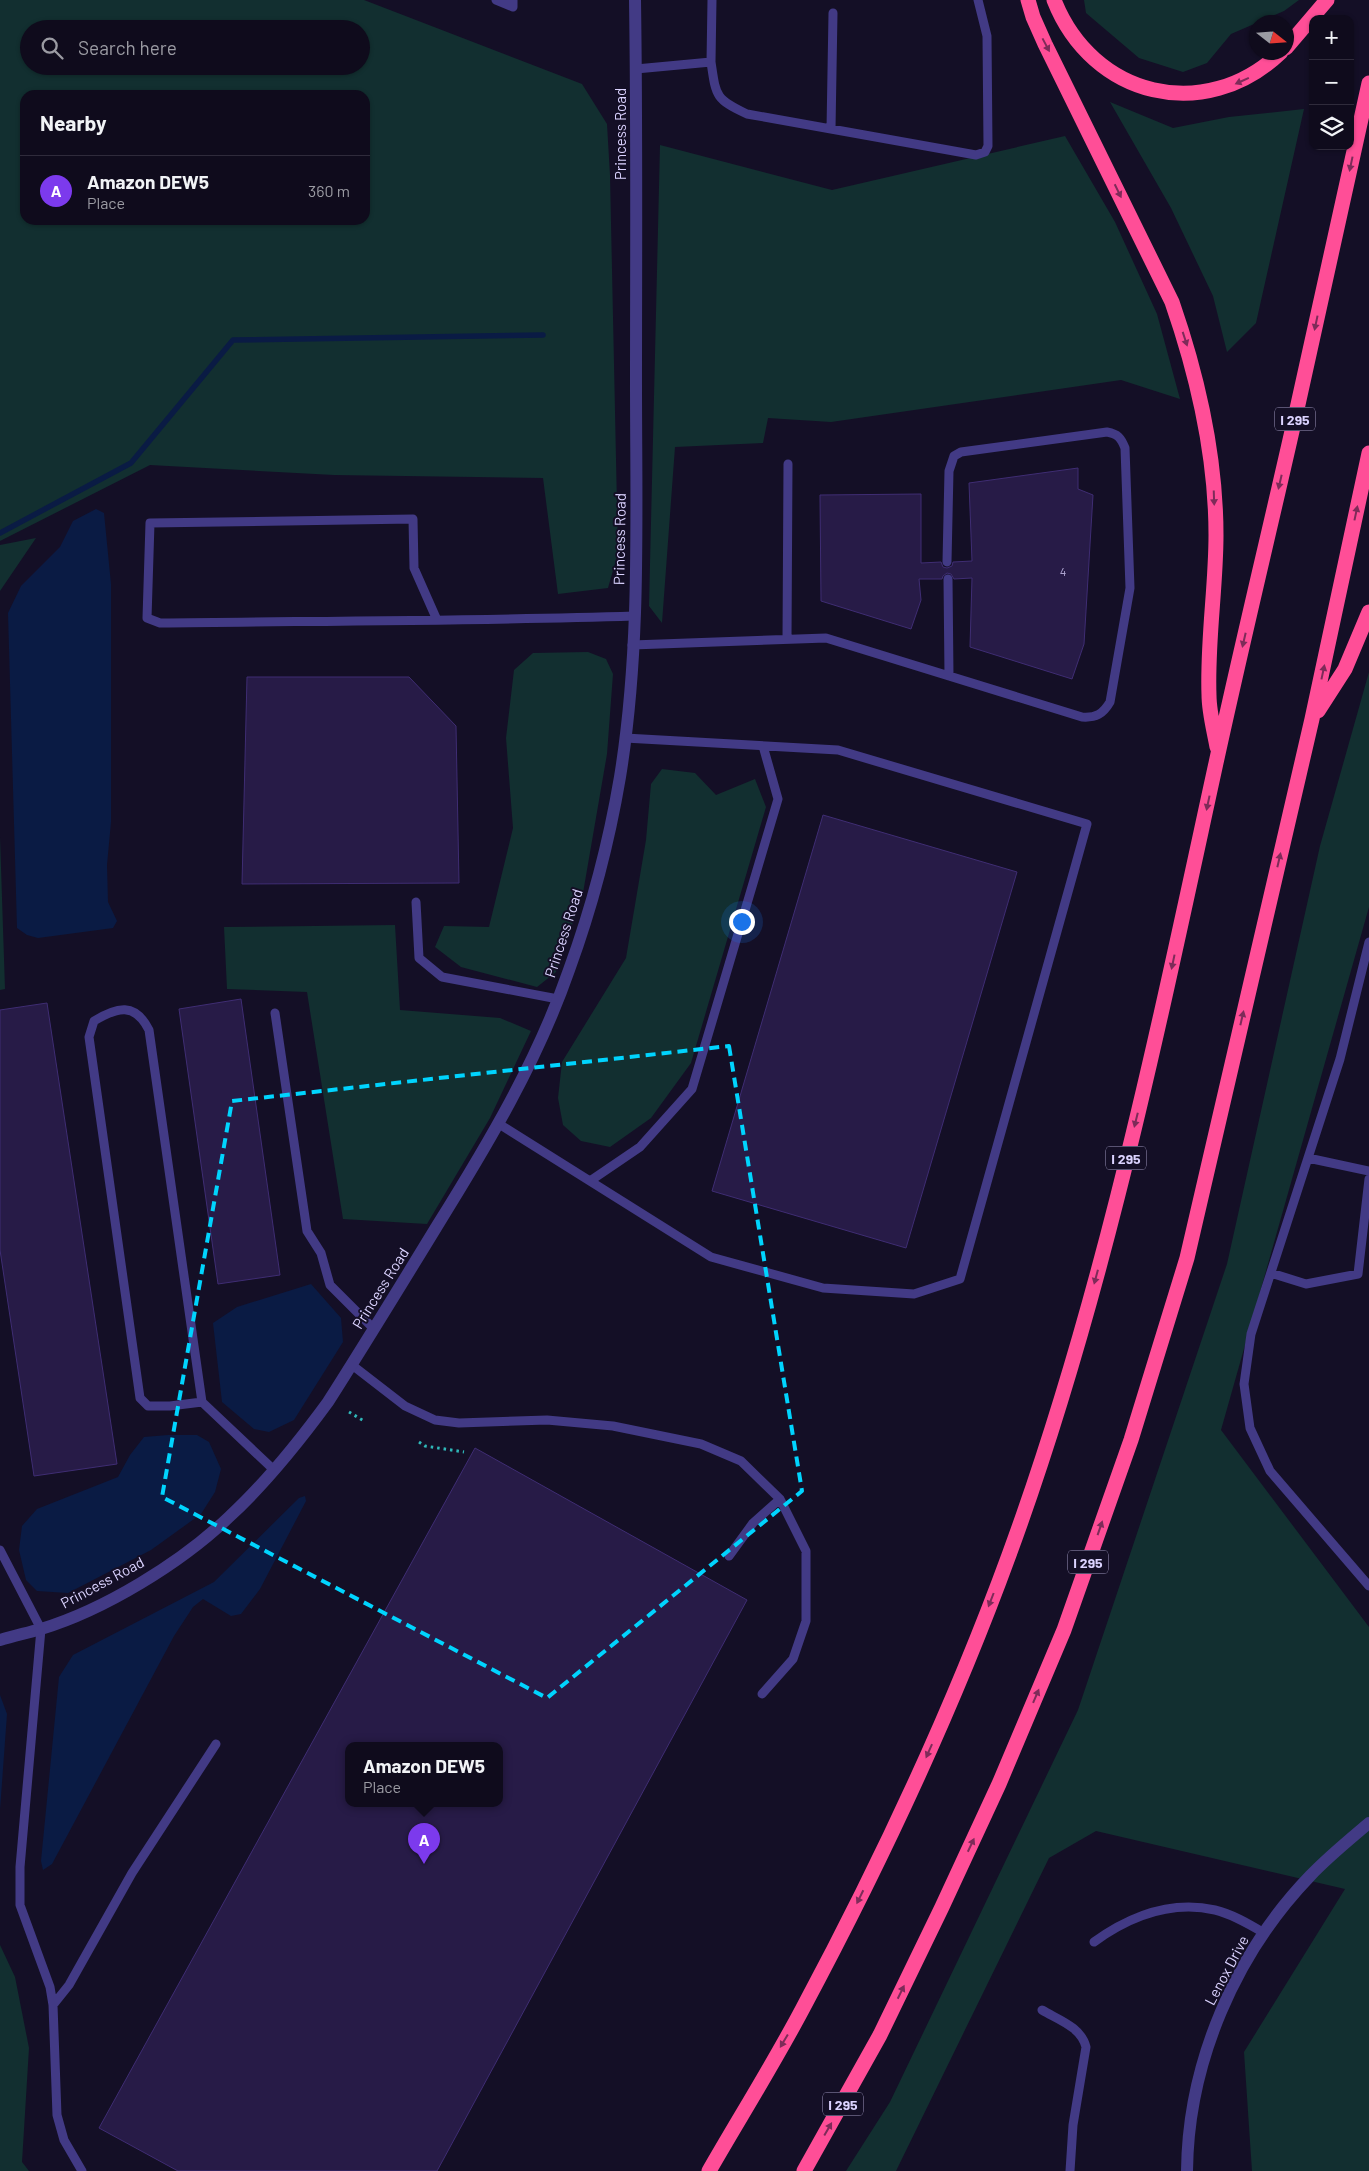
<!DOCTYPE html>
<html lang="en">
<head>
<meta charset="utf-8">
<style>
	:root { --surface:#0f0b1c; --page:#1d1929; --text:#f1f3f6; --muted:#9b9ba3; --line:#2f2b3b; --accent:#7c3aed }
	body { margin:0; font-family:Barlow,sans-serif; background:var(--page); color:var(--text) }
	.controls { position:absolute; right:15px; top:15px; display:grid; overflow:hidden; border-radius:10px; box-shadow:0 1px 4px #0004 }
	.controls button { width:45px; height:45px; display:grid; place-items:center; padding:0; border:0; border-bottom:1px solid var(--line); background:var(--surface); color:var(--text); font:25px sans-serif }
	.compass { position:absolute; left:1249px; top:15px; width:45px; height:45px; border-radius:50%; background:var(--surface); box-shadow:0 1px 4px #0004; rotate:107deg }
	.you { position:absolute; left:741px; top:921px; width:18px; height:18px; margin:-12px; border:4px solid #fff; border-radius:50%; background:#1a73e8; box-shadow:0 0 0 8px #1a73e833 }
	.badge { display:grid; place-items:center; width:32px; height:32px; border-radius:50%; background:var(--accent); color:#fff; font-size:16px; font-weight:700 }
	.pin { position:absolute; translate:-50% -41px; filter:drop-shadow(0 1px 2px #0008) }
	.pin::after { content:''; position:absolute; top:26px; width:18px; height:15px; background:inherit; clip-path:polygon(0 0,100% 0,50% 100%) }
	.popup { position:absolute; left:345px; top:1742px; width:158px; height:65px; box-sizing:border-box; display:grid; place-content:center; border-radius:10px; background:var(--surface); filter:drop-shadow(0 1px 4px #0005); font-size:16px; white-space:nowrap; color:var(--muted) }
	.popup b { font-size:19px; color:var(--text) }
	.popup::after { content:''; position:absolute; left:50%; top:100%; margin-left:-10px; border:10px solid transparent; border-top-color:var(--surface) }
	.list { margin:0; padding:0; list-style:none }
	h2 { display:flex; justify-content:space-between; align-items:center; height:65px; margin:0; padding:0 20px; font-size:21px }
	h2 small { font-size:16px; font-weight:400; color:var(--muted) }
	.list li { display:grid; grid-template-columns:32px 1fr auto; gap:15px; align-items:center; box-sizing:border-box; height:70px; padding:0 20px; border-top:1px solid var(--line) }
	.list b { display:block; font-size:19px; white-space:nowrap }
	.list p { margin:0; font-size:16px; white-space:nowrap; color:var(--muted) }
	.list em { font-size:16px; font-style:normal; color:var(--muted) }
	.icon { flex:none; width:28px; height:28px; fill:none; stroke:currentColor; stroke-width:2; stroke-linecap:round; stroke-linejoin:round }
	.map { position:relative; flex:none; width:1369px; height:2171px; overflow:hidden }
	.search { position:absolute; background:var(--surface); box-shadow:0 1px 4px #0004; left:20px; top:20px; width:350px; height:55px; display:flex; align-items:center; gap:12px; box-sizing:border-box; padding:0 18px; border-radius:28px; color:var(--muted); font-size:19px }
	.panel { position:absolute; background:var(--surface); box-shadow:0 1px 4px #0004; left:20px; top:90px; width:350px; height:135px; border-radius:15px }
	.map>svg:first-child { display:block }
</style>
</head>
<body>
<div class="map">
<svg width="1369" height="2171" viewBox="0 0 1369 2171">
	<rect width="100%" height="100%" fill="#140f26"/>
	<path fill="#122f30" fill-rule="evenodd" d="M0 0H364L582 84 607 124 610 175 618 553 608 588 558 594 543 478 334 475 150 465 0 541ZM29 29H361V66H29ZM25 95H365V220H25Z
		M1084 0H1299L1284 11 1231 34 1207 63 1183 72 1139 58 1086 13Z
		M1110 102 1173 128 1229 117 1304 109 1256 323 1227 352 1213 296 1171 208Z
		M1065 136 1115 222 1157 314 1180 399 1121 380 831 422 768 418 763 443 675 447 662 623 649 606 660 145 832 190Z
		M36 538 0 591V545Z
		M588 652 606 659 613 674 607 754 583 893 556 972 537 987 461 967 435 947 444 926 489 927 513 828 506 738 514 670 533 653Z
		M1369 672V907L1221 1430 1369 1627V2171H1252L1244 2052 1345 1889 1096 1831 1049 1858 896 2171H846L890 2102 1078 1710 1227 1264 1320 846Z
		M662 769 695 773 716 795 755 779 766 807 691 1063 651 1118 610 1147 581 1141 563 1125 558 1098 562 1062 626 958 646 840 651 784Z
		M0 837 5 989 0 990Z
		M395 925 400 1010 500 1018 531 1031 490 1118 427 1224 343 1219 307 992 227 989 224 927Z
		M0 1945 15 1977 29 2048 22 2162 29 2171H0Z"/>
	<path fill="#0a1b44" d="M96 509 104 513 111 584V822L107 865 108 902 117 921 113 928 38 938 27 935 17 928 8 613 21 586 60 547 73 521Z
		M311 1284 341 1318 343 1342 294 1420 269 1432 254 1429 222 1402 213 1323 237 1307Z
		M168 1435H197L209 1442 221 1469 215 1492 201 1514 151 1550 68 1593 37 1591 26 1580 19 1550 22 1526 37 1509 118 1477 130 1455 144 1437Z
		M305 1496 306 1501 260 1589 241 1614 231 1616 203 1599 193 1607 174 1636 52 1864 43 1870 41 1861 59 1677 73 1655 214 1582 299 1498Z
		M0 1695 7 1714 0 1810Z"/>
	<g fill="none" stroke-linecap="round" stroke-linejoin="round">
		<path stroke="#0a1b44" stroke-width="5.5" d="M0 533 131 463 233 340 543 335"/>
	</g>
	<path fill="#271b47" stroke="#3f2d73" fill-rule="evenodd" d="M1078 468V489L1093 495 1084 644 1072 679 970 647 972 578 954 579 951 574 947 573 943 576 942 579H919L921 600 911 629 821 601 820 495 921 494V563L941 562 943 567 947 568 952 566 953 562 972 561 969 483Z
		M247 677H409L456 726 459 883 242 884Z
		M823 815 1017 872 906 1248 712 1191Z
		M241 999 280 1275 218 1284 179 1009Z
		M47 1003 117 1464 34 1476 0 1250V1010Z
		M475 1448 747 1600 437 2171H178L99 2128ZM349 1745H499V1803H349Z"/>
	<g fill="none" stroke-linecap="round" stroke-linejoin="round">
		<path stroke="#2fb7b8" stroke-width="3" stroke-dasharray="2.5 4" stroke-linecap="butt" d="M349 1412 364 1421
			M419 1442 425 1446 464 1452"/>
		<path stroke="#423a85" stroke-width="9" d="M496 0 513 7V0
			M711 62C716 96 715 99 747 114L976 155 985 152 988 146 987 36 978 0
			M636 69 711 62 712 0
			M831 129 833 13
			M948 579 949 676
			M437 620 414 568 413 519 150 523 147 618 160 623C318 621 476 621 634 616
			M787 639 788 464
			M632 645 826 638 1082 717C1096 718 1103 714 1110 702L1130 588 1125 448C1121 438 1118 434 1107 432L961 452 954 456 949 471 947 562
			M416 902 419 958 442 977 558 999
			M1369 942 1340 1059 1251 1334 1244 1384 1250 1428 1270 1471 1369 1586
			M275 1013 307 1231 321 1253 330 1285 374 1329
			M499 1124 711 1257 823 1288 914 1294 960 1279 1087 824 838 750 625 738
			M1308 1158 1369 1171
			M590 1181 640 1147 692 1089 778 799 763 746
			M1271 1273 1306 1284 1358 1274 1369 1179
			M352 1365 405 1406 435 1420 459 1423 547 1420 613 1426 701 1444 741 1461 780 1499 806 1551V1621L793 1659 762 1694
			M202 1402 149 1030C135 1002 117 1007 94 1021L89 1037 140 1398 148 1406H170L202 1402 274 1470
			M0 1550 41 1629 20 1867V1905L50 1987 53 2005 69 1985 132 1873 216 1744
			M729 1556 753 1523 780 1499
			M1094 1942C1130 1916 1170 1900 1215 1910 1232 1914 1249 1924 1264 1933
			M53 2005 57 2115 64 2140 82 2171
			M1042 2010C1059 2020 1081 2027 1086 2047L1073 2125 1070 2171"/>
		<path stroke="#423a85" stroke-width="12" d="M0 1640C13 1636 27 1633 41 1629 104 1610 181 1563 229 1517 266 1483 298 1443 328 1402 365 1344 401 1285 437 1226 488 1144 537 1062 569 970 592 907 609 842 620 777 641 648 636 515 636 385 636 257 637 128 635 0
			M1187 2171C1188 2063 1235 1954 1310 1876 1328 1857 1349 1840 1369 1823"/>
		<path stroke="#ff4e97" stroke-width="15" d="M1028 0 1033 17 1045 44 1172 302C1198 377 1216 455 1216 535 1216 588 1207 641 1209 695 1209 712 1214 730 1217 747
			M1054 0C1092 97 1205 125 1281 52
			M1286 48 1327 0
			M1318 711 1345 669 1369 612
			M709 2171C740 2117 774 2063 803 2008 881 1862 952 1711 1009 1555 1103 1299 1158 1029 1216 763 1241 648 1269 533 1295 418 1320 306 1344 194 1369 83
			M804 2171 880 2035 942 1907 999 1784 1064 1630 1131 1440 1187 1258 1312 719 1369 453"/>
	</g>
	<defs><path id="oneway-solid" d="M-6-.8H1V-3.2L6.5 0L1 3.2V.8H-6Z" transform="scale(1.25)"/></defs>
	<g fill="#7e2b59">
		<use href="#oneway-solid" transform="translate(1046 45) rotate(62)"/>
		<use href="#oneway-solid" transform="translate(1242 81) rotate(156)"/>
		<use href="#oneway-solid" transform="translate(1351 164) rotate(102)"/>
		<use href="#oneway-solid" transform="translate(1118 191) rotate(64)"/>
		<use href="#oneway-solid" transform="translate(1316 323) rotate(102)"/>
		<use href="#oneway-solid" transform="translate(1185 339) rotate(72)"/>
		<use href="#oneway-solid" transform="translate(1280 482) rotate(103)"/>
		<use href="#oneway-solid" transform="translate(1214 498) rotate(88)"/>
		<use href="#oneway-solid" transform="translate(1356 513) rotate(-78)"/>
		<use href="#oneway-solid" transform="translate(1244 640) rotate(103)"/>
		<use href="#oneway-solid" transform="translate(1323 672) rotate(-78)"/>
		<use href="#oneway-solid" transform="translate(1208 803) rotate(102)"/>
		<use href="#oneway-solid" transform="translate(1279 860) rotate(-77)"/>
		<use href="#oneway-solid" transform="translate(1173 962) rotate(102)"/>
		<use href="#oneway-solid" transform="translate(1242 1018) rotate(-77)"/>
		<use href="#oneway-solid" transform="translate(1136 1120) rotate(104)"/>
		<use href="#oneway-solid" transform="translate(1096 1277) rotate(105)"/>
		<use href="#oneway-solid" transform="translate(1100 1528) rotate(-71)"/>
		<use href="#oneway-solid" transform="translate(991 1600) rotate(111)"/>
		<use href="#oneway-solid" transform="translate(1036 1696) rotate(-67)"/>
		<use href="#oneway-solid" transform="translate(929 1751) rotate(114)"/>
		<use href="#oneway-solid" transform="translate(971 1845) rotate(-65)"/>
		<use href="#oneway-solid" transform="translate(860 1897) rotate(116)"/>
		<use href="#oneway-solid" transform="translate(901 1992) rotate(-64)"/>
		<use href="#oneway-solid" transform="translate(784 2041) rotate(121)"/>
		<use href="#oneway-solid" transform="translate(828 2129) rotate(-60)"/>
	</g>
	<path fill="none" stroke="#00d4fe" stroke-width="4" stroke-dasharray="10 6" stroke-linejoin="round" d="M729 1046 802 1491 547 1698 162 1497 232 1101Z"/>
	<g text-anchor="middle" dominant-baseline="central" stroke-width="4" stroke-linejoin="round" paint-order="stroke">
		<g font-size="12" fill="#aea5d1">
			<text x="1063" y="571">4</text>
		</g>
		<g fill="#140f26" stroke="#9f98be" stroke-width="1">
			<rect x="1275" y="407.5" width="40" height="23" rx="4"/>
			<rect x="1106" y="1146.5" width="40" height="23" rx="4"/>
			<rect x="1068" y="1550.5" width="40" height="23" rx="4"/>
			<rect x="823" y="2092.5" width="40" height="23" rx="4"/>
		</g>
		<g font-size="14" font-weight="bold" fill="#dbd3ff">
			<text x="1295" y="419">I 295</text>
			<text x="1126" y="1158">I 295</text>
			<text x="1088" y="1562">I 295</text>
			<text x="843" y="2104">I 295</text>
		</g>
		<g font-size="15" fill="#dbd3ff" stroke="#140f26">
			<text transform="translate(620 134) rotate(-90)">Princess Road</text>
			<text transform="translate(619 539) rotate(-89)">Princess Road</text>
			<text transform="translate(563 933) rotate(-72)">Princess Road</text>
			<text transform="translate(380 1288) rotate(-58)">Princess Road</text>
			<text transform="translate(102 1582) rotate(-28)">Princess Road</text>
			<text transform="translate(1226 1970) rotate(-62)">Lenox Drive</text>
		</g>
	</g>
</svg>
<div class="controls">
<button>+</button>
<button>−</button>
<button><svg class="icon" aria-label="layers" viewBox="0 0 24 24"><path d="M12 4l9 5-9 5-9-5zM3 14l9 5 9-5"/></svg></button>
</div>
<svg class="compass" viewBox="-18 -18 36 36"><path d="M0-13l5 13h-10z" fill="#e53935"/><path d="M0 13l5-13h-10z" fill="#9b9ba3"/></svg>
<div class="you"></div>
<div class="pin badge" style="left:424px;top:1864px">A</div>
<div class="popup"><b>Amazon DEW5</b>Place</div>
<div class="search"><svg class="icon" aria-label="search" viewBox="0 0 24 24"><circle cx="10" cy="10" r="6"/><path d="M15 15l6 6"/></svg>Search here</div>
<section class="panel">
<h2>Nearby<small></small></h2>
<ul class="list">
<li><span class="badge">A</span><div><b>Amazon DEW5</b><p>Place</p></div><em>360 m</em></li>
</ul>
</section>
</div>
</body>
</html>
